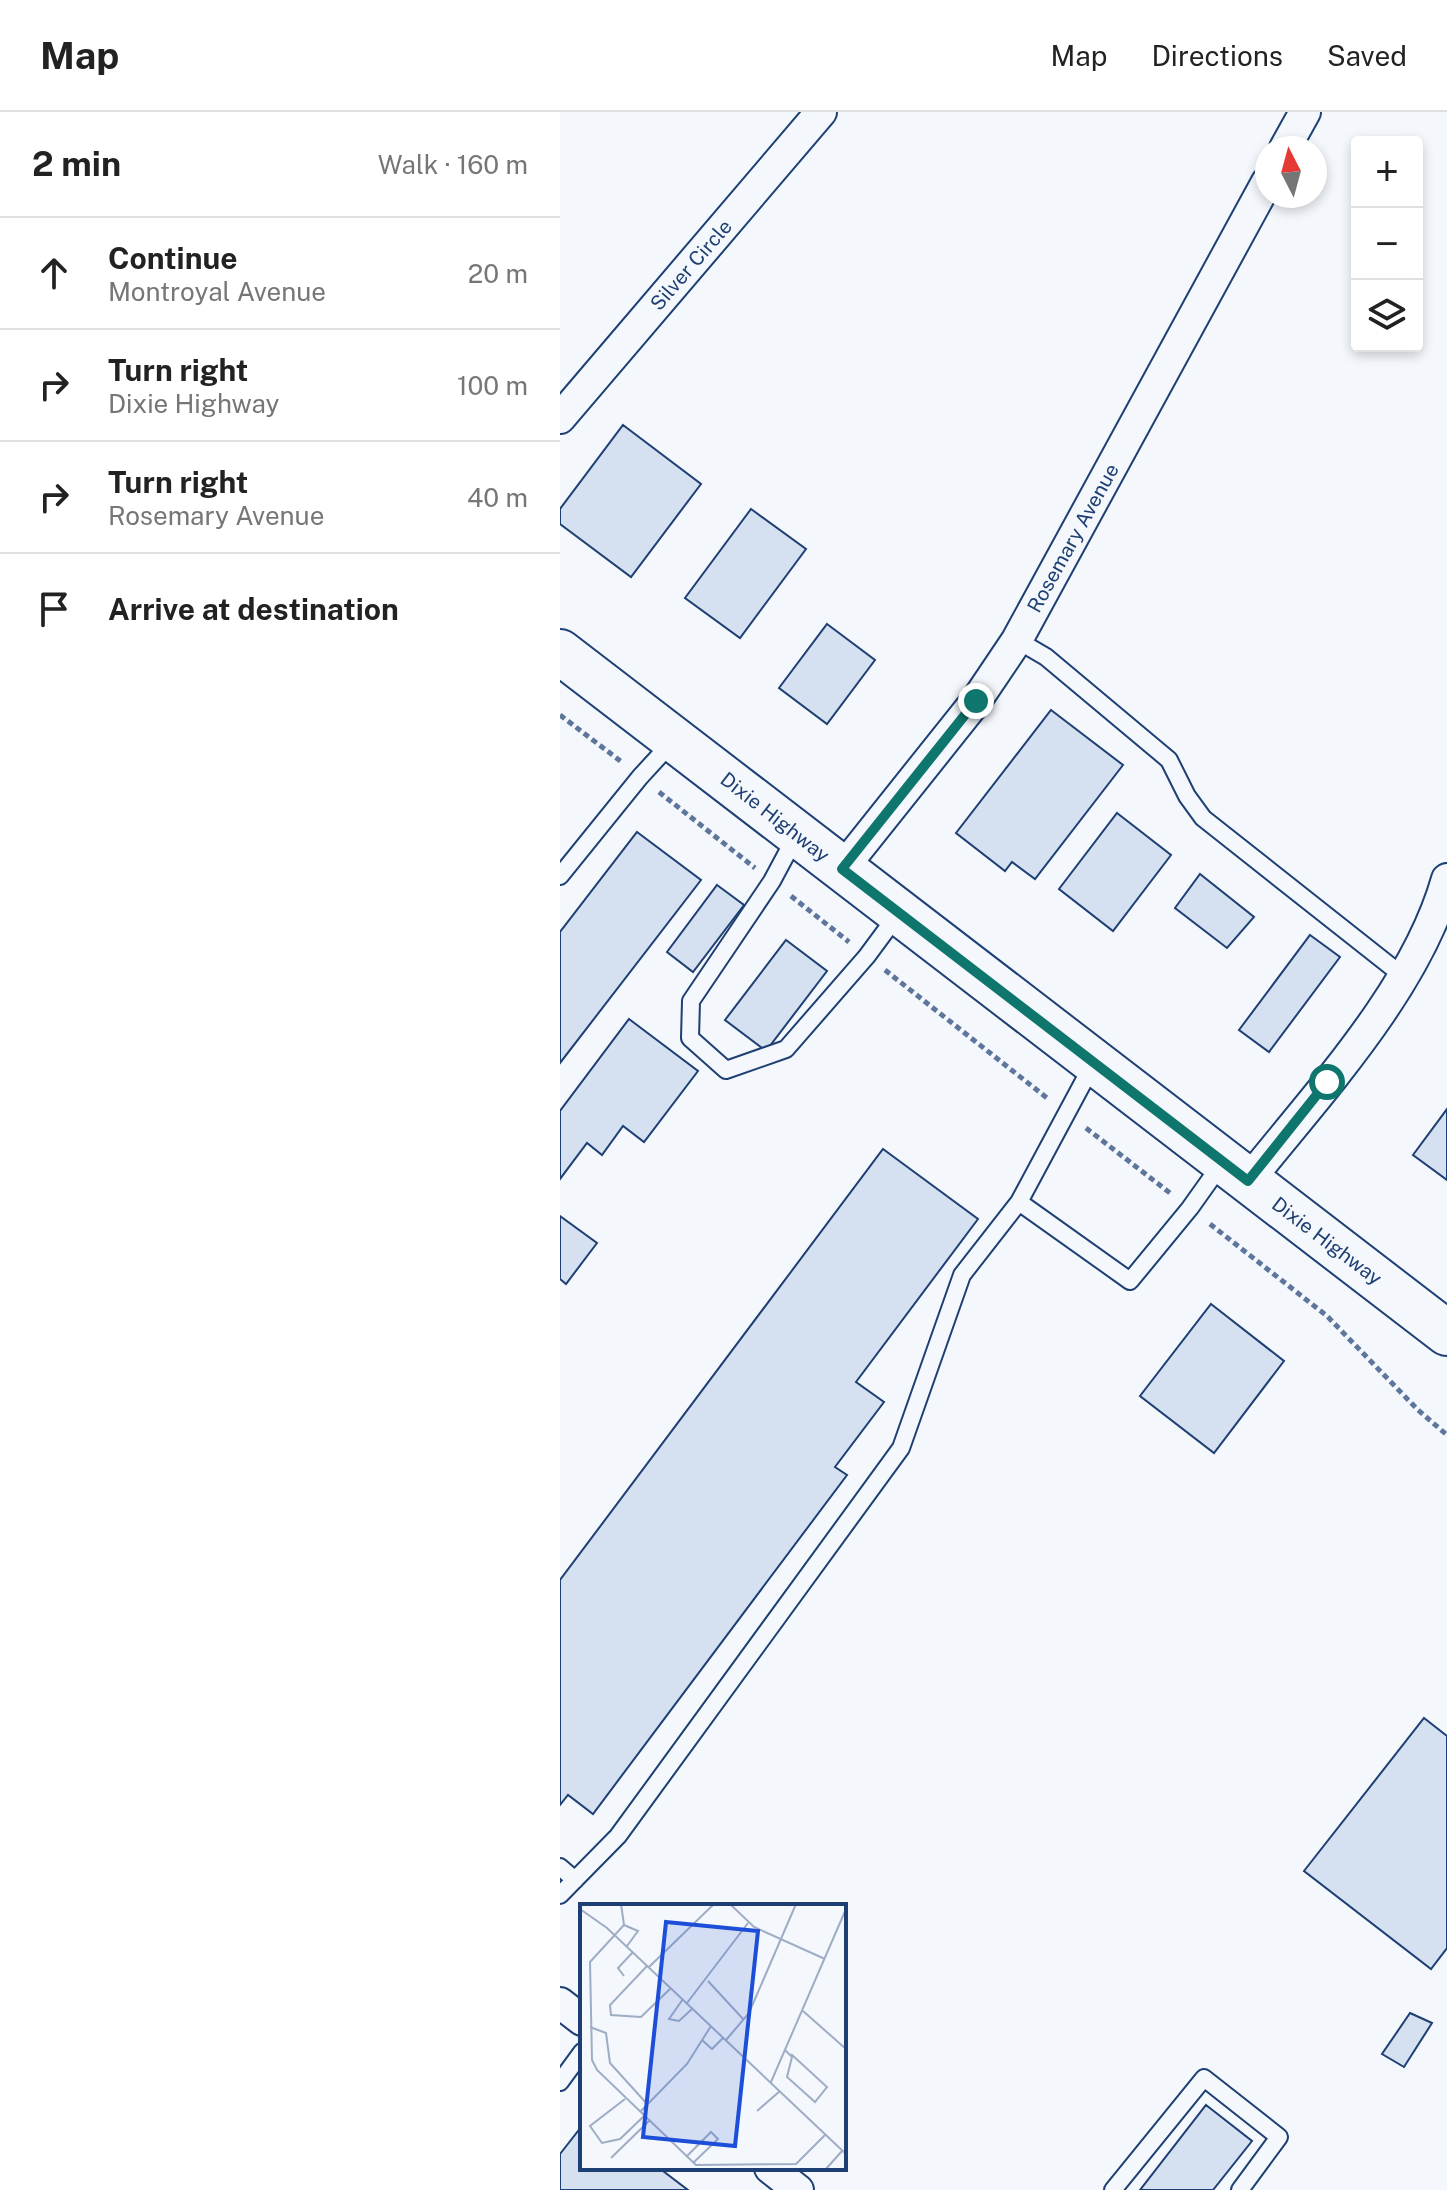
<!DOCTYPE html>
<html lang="en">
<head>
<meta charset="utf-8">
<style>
	:root { --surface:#fff; --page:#f2f2f2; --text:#222; --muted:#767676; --line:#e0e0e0 }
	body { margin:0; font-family:"Public Sans",sans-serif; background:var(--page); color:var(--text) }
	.controls { position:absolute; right:24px; top:24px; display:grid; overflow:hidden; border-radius:8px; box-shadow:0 4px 12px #0003 }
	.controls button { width:72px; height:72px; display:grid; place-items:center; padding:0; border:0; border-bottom:2px solid var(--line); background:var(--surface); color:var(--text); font:40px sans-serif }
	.compass { position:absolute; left:695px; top:24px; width:72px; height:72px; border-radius:50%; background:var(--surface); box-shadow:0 4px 12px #0003; rotate:354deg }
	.stop { position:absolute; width:24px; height:24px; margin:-18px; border:6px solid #0f766e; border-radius:50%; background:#fff }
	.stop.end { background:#0f766e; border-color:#fff; box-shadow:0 2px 8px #0008 }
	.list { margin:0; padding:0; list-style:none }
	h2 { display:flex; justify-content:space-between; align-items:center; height:104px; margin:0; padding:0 32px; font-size:34px }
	h2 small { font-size:26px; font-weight:400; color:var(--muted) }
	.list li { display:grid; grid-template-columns:52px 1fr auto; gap:24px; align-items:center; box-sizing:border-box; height:112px; padding:0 32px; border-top:2px solid var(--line) }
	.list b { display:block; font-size:30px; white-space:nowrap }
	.list p { margin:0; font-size:26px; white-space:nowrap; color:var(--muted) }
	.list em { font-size:26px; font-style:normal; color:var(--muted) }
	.icon { flex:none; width:44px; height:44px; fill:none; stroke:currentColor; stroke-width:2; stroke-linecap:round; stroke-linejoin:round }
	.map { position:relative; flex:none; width:887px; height:2078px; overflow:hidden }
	header { display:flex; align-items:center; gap:48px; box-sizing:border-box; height:112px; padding:0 40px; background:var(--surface); border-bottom:2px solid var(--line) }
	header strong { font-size:38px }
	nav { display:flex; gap:44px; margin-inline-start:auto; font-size:28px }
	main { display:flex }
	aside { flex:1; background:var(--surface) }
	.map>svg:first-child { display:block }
</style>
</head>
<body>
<header>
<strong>Map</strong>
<nav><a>Map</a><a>Directions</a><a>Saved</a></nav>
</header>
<main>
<aside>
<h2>2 min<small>Walk · 160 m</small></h2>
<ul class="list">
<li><svg class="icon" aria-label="ahead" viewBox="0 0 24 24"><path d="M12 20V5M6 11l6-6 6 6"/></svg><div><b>Continue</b><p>Montroyal Avenue</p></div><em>20 m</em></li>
<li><svg class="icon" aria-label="right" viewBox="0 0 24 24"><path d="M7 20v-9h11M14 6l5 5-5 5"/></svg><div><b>Turn right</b><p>Dixie Highway</p></div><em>100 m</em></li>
<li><svg class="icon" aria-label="right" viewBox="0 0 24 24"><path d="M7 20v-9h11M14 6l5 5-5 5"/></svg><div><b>Turn right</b><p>Rosemary Avenue</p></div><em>40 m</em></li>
<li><svg class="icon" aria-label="arrive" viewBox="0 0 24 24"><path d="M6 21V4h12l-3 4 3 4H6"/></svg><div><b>Arrive at destination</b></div></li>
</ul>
</aside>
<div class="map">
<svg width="887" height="2078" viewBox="0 0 887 2078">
	<rect width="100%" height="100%" fill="#f4f7fb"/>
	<path fill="#d5e0f0" stroke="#1d3f73" stroke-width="2" d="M63 313 141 372 71 465 0 412V397Z
		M191 397 246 437 180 526 125 486Z
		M267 512 315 548 267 612 219 576Z
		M491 598 563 653 475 767 452 750 445 759 396 721Z
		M557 701 611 743 553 819 499 777Z
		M77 720 141 768 0 951V820Z
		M640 762 694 805 667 836 615 796Z
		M157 773 184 793 133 860 107 840Z
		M750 823 780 845 709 940 679 918Z
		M226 828 267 859 206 939 165 908Z
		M69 907 138 959 84 1030 63 1014 42 1043 27 1031 0 1067V999Z
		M887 997V1068L853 1043Z
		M323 1037 418 1107 296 1270 324 1290 275 1355 287 1363 33 1702 8 1683 0 1693V1468Z
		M0 1104 37 1131 6 1172 0 1167Z
		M651 1192 724 1249 654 1341 580 1284Z
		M864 1606 887 1624V1836L871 1857 744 1759Z
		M850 1901 872 1911 844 1955 822 1942Z
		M646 1993 692 2029 653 2078H580Z
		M22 2014V2056H99L128 2078H0V2042Z"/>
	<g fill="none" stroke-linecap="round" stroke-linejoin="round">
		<defs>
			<path id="lane" d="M457 528 486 545 609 648 627 684 643 706 843 864
				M236 724 212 769 131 889 130 926 166 958 226 937 307 844 338 802
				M0 764 80 665 114 628
				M459 1090 570 1169 630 1096 662 1051
				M0 1755 15 1768
				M0 1783 58 1724 341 1336 402 1163 459 1090 533 952
				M0 1970 22 1940
				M553 2078 644 1966 719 2025 680 2078"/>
			<path id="street" d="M725 36 745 0
				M0 306 261 0
				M282 757 416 589 457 528 707 70
				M688 1069C759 980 856 877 887 767
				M0 1891 22 1908
				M210 2056 238 2078"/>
			<path id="primary" d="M0 540 887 1221"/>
		</defs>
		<use href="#lane" stroke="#1d3f73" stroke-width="20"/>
		<use href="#street" stroke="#1d3f73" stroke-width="34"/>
		<use href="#primary" stroke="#1d3f73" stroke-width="48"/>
		<path stroke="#5e769c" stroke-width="5" stroke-dasharray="6 4" stroke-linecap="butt" d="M0 603 63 651
			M99 680 195 756
			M231 784 289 830
			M325 858 487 986
			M526 1016 610 1081
			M650 1112 767 1204 858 1298 887 1323"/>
		<use href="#lane" stroke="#f4f7fb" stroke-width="16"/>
		<use href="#street" stroke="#f4f7fb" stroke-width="30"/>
		<use href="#primary" stroke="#f4f7fb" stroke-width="44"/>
	</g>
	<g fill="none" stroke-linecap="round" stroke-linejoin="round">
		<path stroke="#0f766e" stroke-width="10" d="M416 589 282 757 688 1069 767 970"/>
	</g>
	<g text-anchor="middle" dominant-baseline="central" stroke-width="6" stroke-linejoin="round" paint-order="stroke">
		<g font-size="20" fill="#1d3f73" stroke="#f4f7fb">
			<text transform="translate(131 153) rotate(-49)">Silver Circle</text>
			<text transform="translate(513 426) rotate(-61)">Rosemary Avenue</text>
			<text transform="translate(215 705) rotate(38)">Dixie Highway</text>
			<text transform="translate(767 1129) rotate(37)">Dixie Highway</text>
		</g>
	</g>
	<g transform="translate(20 1792)">
		<rect width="266" height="266" fill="#f4f7fb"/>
		<path fill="none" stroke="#9eadc5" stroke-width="2" d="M41 0 44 21 10 58 12 156 17 166 116 261 216 260 245 231M150 0 174 23 245 55M0 5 27 24 266 250M44 21 58 27 47 42M67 62 30 101 31 111 61 113 91 84M69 63 134 0M44 72 38 64 53 48M128 77 164 116M103 95 89 115 99 117 112 105M107 99 168 19M223 107 266 145M10 123 26 129 30 159 68 201M122 136 132 145 143 134M146 136 169 109 216 0M205 146 212 153 207 173 235 198 247 183 211 150M191 178 266 5M45 195 10 222 22 239 40 235 64 212M177 207 200 187M60 208 107 160 131 122M106 253 131 228 138 235 113 259M31 254 69 217M245 266 262 247"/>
		<path fill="#1d4ed8" fill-opacity="0.15" stroke="#1d4ed8" stroke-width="4" d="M86 18 178 27 155 242 63 233Z"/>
		<rect width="266" height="266" fill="none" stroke="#1d3f73" stroke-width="4"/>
	</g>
</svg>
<div class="controls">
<button>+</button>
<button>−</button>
<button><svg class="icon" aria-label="layers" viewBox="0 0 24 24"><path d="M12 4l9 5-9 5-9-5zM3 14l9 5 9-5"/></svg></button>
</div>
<svg class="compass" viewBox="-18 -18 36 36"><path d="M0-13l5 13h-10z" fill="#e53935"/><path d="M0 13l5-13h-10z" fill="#767676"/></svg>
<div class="stop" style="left:767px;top:970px"></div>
<div class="stop end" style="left:416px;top:589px"></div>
</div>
</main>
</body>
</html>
